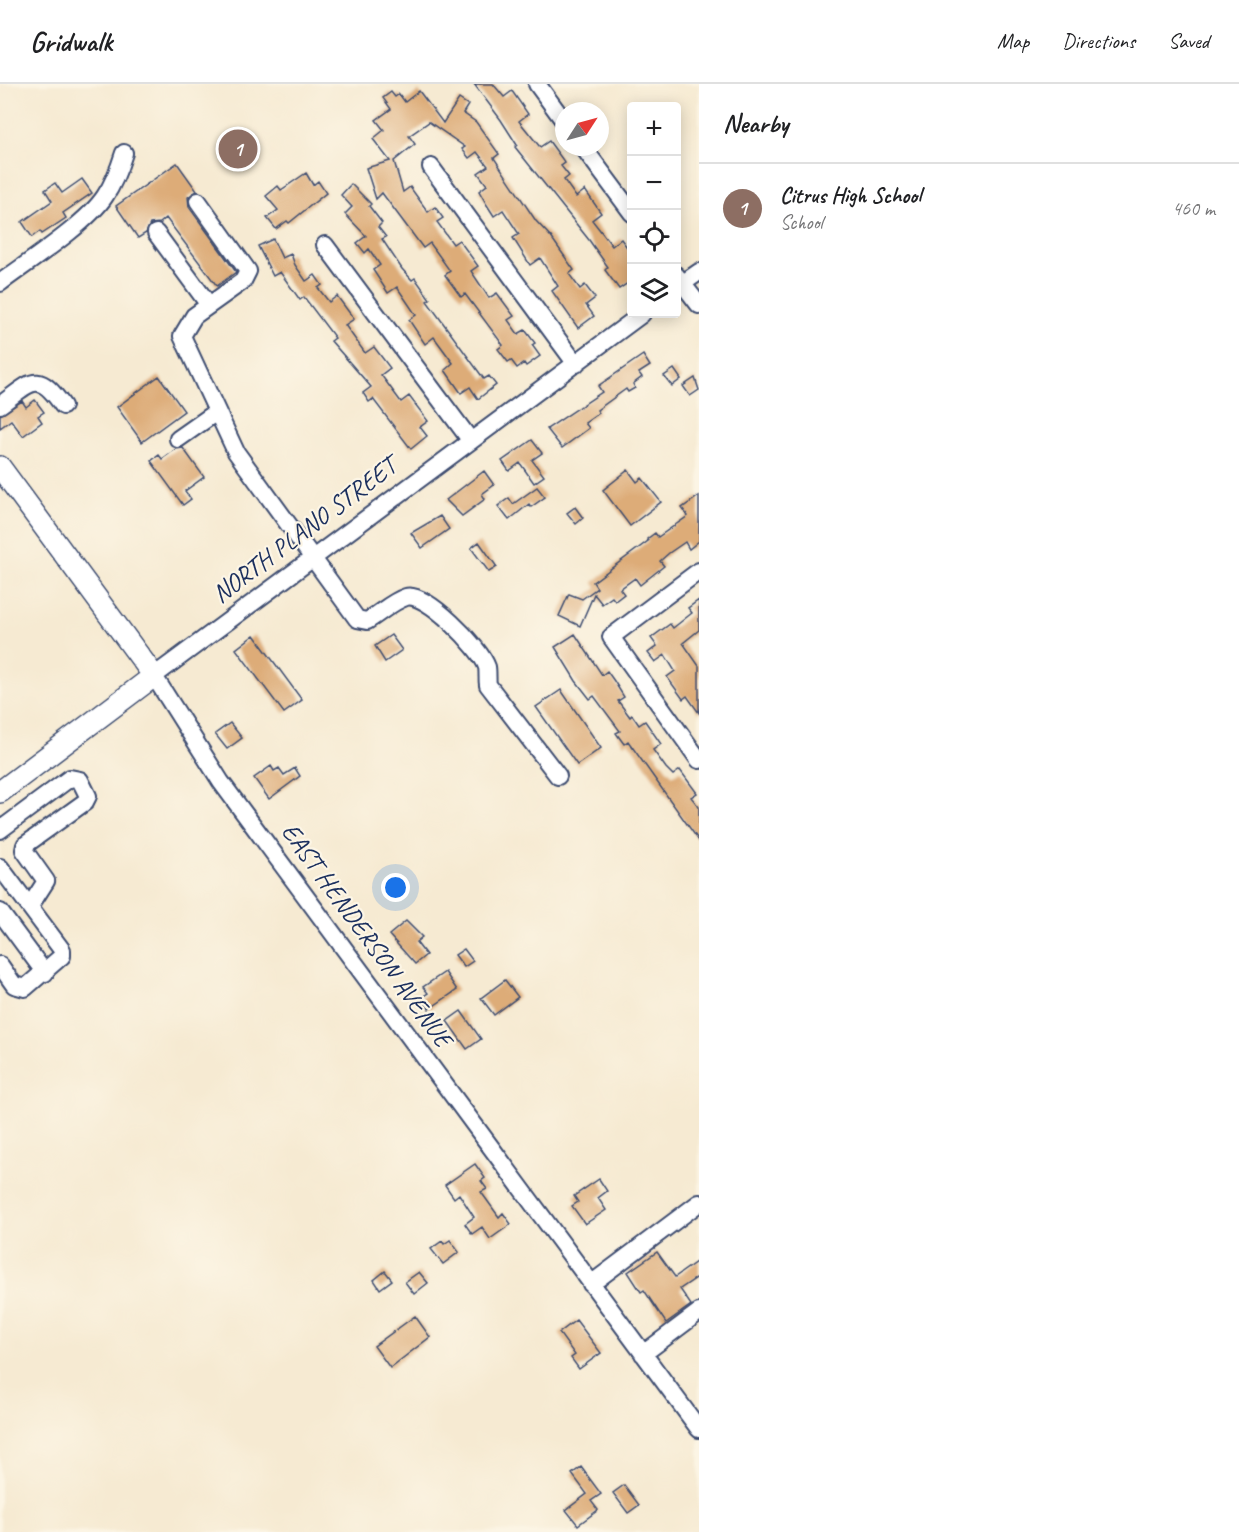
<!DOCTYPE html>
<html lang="en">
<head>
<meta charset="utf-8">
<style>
	:root { --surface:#fff; --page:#f6f6f6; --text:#202124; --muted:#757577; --line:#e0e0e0; --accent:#1f6fb2 }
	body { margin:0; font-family:Caveat,sans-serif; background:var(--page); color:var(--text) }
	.controls { position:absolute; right:18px; top:18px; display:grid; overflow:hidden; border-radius:6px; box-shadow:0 3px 15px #0003 }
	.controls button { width:54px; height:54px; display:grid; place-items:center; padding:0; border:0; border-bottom:2px solid var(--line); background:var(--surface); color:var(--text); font:30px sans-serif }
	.compass { position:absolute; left:555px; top:18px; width:54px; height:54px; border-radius:50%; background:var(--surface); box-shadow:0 3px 15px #0003; rotate:54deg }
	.you { position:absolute; left:396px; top:804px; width:21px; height:21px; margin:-15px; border:4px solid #fff; border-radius:50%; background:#1a73e8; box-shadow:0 0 0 9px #1a73e833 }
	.badge { display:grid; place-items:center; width:39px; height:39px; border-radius:50%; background:var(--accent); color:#fff; font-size:20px; font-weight:700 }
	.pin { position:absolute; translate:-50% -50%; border:3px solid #fff; box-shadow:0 2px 6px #0006 }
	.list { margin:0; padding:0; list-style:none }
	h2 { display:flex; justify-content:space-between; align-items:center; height:78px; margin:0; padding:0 24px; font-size:26px }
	h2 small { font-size:20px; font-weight:400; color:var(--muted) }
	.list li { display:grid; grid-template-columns:39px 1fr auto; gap:18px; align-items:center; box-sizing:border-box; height:90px; padding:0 24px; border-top:2px solid var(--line) }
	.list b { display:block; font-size:22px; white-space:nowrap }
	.list p { margin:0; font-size:20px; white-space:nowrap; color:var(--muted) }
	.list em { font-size:20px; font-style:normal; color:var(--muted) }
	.icon { flex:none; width:33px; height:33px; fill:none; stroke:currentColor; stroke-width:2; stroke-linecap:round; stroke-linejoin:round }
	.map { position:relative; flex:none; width:699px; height:1448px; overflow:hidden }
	header { display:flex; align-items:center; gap:36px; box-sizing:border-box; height:84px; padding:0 30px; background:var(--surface); border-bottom:2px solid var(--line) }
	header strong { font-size:28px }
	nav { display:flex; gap:33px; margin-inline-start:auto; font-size:21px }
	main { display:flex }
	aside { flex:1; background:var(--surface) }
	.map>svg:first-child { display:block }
</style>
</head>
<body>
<header>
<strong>Gridwalk</strong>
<nav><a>Map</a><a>Directions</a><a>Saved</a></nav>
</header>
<main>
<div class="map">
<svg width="699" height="1448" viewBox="0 0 699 1448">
	<rect width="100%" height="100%" fill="#fcf5e5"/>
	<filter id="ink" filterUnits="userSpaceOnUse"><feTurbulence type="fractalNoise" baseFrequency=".0167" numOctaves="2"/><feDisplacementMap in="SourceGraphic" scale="12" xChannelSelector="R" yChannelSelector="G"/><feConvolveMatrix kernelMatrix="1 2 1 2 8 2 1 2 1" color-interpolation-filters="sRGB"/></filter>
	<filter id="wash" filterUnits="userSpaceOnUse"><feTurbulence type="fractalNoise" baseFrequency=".008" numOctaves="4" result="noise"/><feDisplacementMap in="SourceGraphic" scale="24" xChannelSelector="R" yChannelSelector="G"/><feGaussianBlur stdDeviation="1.35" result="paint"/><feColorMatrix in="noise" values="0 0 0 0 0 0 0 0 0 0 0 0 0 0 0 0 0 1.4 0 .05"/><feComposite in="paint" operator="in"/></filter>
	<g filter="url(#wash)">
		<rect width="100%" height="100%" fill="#f6ead2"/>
		<g id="blocks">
			<path fill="#ddac78" d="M474 0H493L504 13 512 7 528 30 519 37 540 63 549 57 565 79 561 82 569 92 564 96 576 113 585 106 601 129 592 136 603 150 612 162 621 155 632 170V196L619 205 605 186 608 183 589 156 515 63 517 61 501 36Z
				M419 7 443 39 459 15 468 21 463 29 476 38 499 70 494 74 536 137 551 153 574 186 569 190 580 205 585 201 595 214 586 221 594 232 578 244 552 207 558 202 540 174 530 181 513 154 519 150 503 126 494 132 487 121 479 107 487 101 478 89 488 82 477 68 469 74 462 65 465 63 429 38 409 52 415 60 394 77 403 108 410 103 428 128 435 123 443 134 437 138 453 160 459 156 478 182 471 187 489 214 497 209 514 232 508 236 518 250 525 246 535 259 532 261 540 272 526 282 524 279 517 284 511 276 508 278 498 265 503 261 465 210 461 213 445 191 450 187 430 159 423 164 382 109 376 115 366 84 390 77 373 55 384 46 376 36 391 25 383 14 391 8 395 13 399 10 405 18Z
				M177 79 197 107 188 113 189 123 236 188 217 202 166 134 160 139 150 140 146 149 138 154 116 122Z
				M306 89 313 101 318 97 326 109 289 139 287 137 276 145 267 134 278 126 266 112 278 102 281 106Z
				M82 95 92 109 63 129 66 134 42 150 40 147 32 153 22 138 52 117 45 106 55 99 62 109Z
				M351 100 371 120 369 122 382 139 378 143 386 153 382 155 402 185 412 196 415 194 430 215 427 217 484 295 489 292 496 301 478 315 470 303 461 309 445 286 453 279 434 253 425 260 409 236 416 231 397 203 388 209 373 186 380 181 369 165 365 169 357 159 366 152 345 130 352 123 341 111Z
				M273 155 282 174 291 170 295 181 306 197 315 191 322 201 318 204 329 218 337 212 354 235 345 241 365 269 374 263 390 284 381 291 390 303 401 318 409 312 428 337 420 343 427 352 411 365 373 315 369 318 363 309 371 303 331 257 335 254 304 213 300 216 280 188 273 192 258 162Z
				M643 271 650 282 639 289 642 293 633 300 635 304 628 308 626 305 597 326 599 329 585 339 589 344 562 364 547 345 602 308 598 302Z
				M674 285 681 295 672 302 664 292Z
				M159 292 184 327 142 358 117 323Z
				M695 294 699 306 690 312 683 302Z
				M35 316 44 328 38 332 42 338 23 352 11 336 0 344V331L22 317 26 323Z
				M532 356 542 369 532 376 544 392 534 399 520 379 509 387 502 377Z
				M183 364 204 393 185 407 191 415 183 421 151 377 159 371 162 375 176 365Z
				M628 386 637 398 642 394 661 418 630 442 603 406Z
				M484 387 494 401 482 410 485 415 462 432 446 416Z
				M537 403 545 413 531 423 529 420 509 436 498 422 509 414 513 420Z
				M699 412V457L689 465 685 458 669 469 660 477 664 482 640 501 635 494 620 505 624 510 615 517 612 513 602 520 594 510 580 542 559 532 569 510 582 515 597 504 593 498 648 457 647 455 655 449 658 453 688 432 682 424Z
				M575 423 583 434 576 440 567 429Z
				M440 432 449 445 422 464 411 449Z
				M479 458 497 483 489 488 471 464Z
				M699 516V546L683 559 699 582V629L687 612 683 615 667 593 675 587 665 571 655 578 648 569 657 562 651 554 670 540 673 544 692 529 688 524Z
				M575 550 602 591 607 587 614 597 624 613 618 617 630 633 632 631 639 641 645 637 661 660 653 666 666 684 673 691 680 686 697 709 691 713 699 723V757L628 657 624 660 616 649 620 647 594 612 590 615 576 597 555 563Z
				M254 551 302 616 284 629 236 565Z
				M391 551 402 566 385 578 375 562Z
				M561 606 601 664 577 681 536 623Z
				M230 639 242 654 227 665 215 650Z
				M271 682 274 687 279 684 284 691 295 684 300 692 269 715 254 694Z
				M406 837 422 853 416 858 426 871 415 880 389 851Z
				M464 865 473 877 464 883 455 871Z
				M445 888 457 906 429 925 421 914 428 909 423 903Z
				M505 896 518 913 494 931 481 914Z
				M461 927 481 955 467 965 447 937Z
				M475 1080 485 1094 481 1097 487 1105 481 1108 499 1133 503 1129 511 1140 490 1155 482 1143 472 1150 465 1140 474 1133 459 1110 454 1114 445 1101Z
				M599 1095 607 1107 598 1114 606 1126 585 1140 572 1122 578 1118 574 1112Z
				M450 1156 459 1168 443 1180 431 1165 442 1157 444 1160Z
				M657 1168 675 1193 699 1176V1192L680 1205 691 1221 666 1239 644 1206 641 1208 628 1188Z
				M385 1187 392 1196 380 1205 374 1196Z
				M419 1188 428 1199 414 1210 405 1198Z
				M415 1232 430 1253 390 1284 374 1262Z
				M576 1236 601 1269 579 1285 571 1274 575 1271 559 1249Z
				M581 1383 601 1410 591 1417 598 1426 578 1441 566 1426 587 1410 572 1390Z
				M624 1401 639 1421 628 1429 613 1409Z"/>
		</g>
	</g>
	<g filter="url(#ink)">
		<use href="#blocks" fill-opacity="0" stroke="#3c4b6f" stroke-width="1.5"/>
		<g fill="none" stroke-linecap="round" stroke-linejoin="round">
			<defs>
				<path id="minor" d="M537 0 564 37
					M583 63 632 129
					M431 83 576 280
					M198 117 248 187 243 197 194 232 182 252 236 368 357 535 367 537C379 530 393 517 406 513 425 507 481 564 487 583 488 588 487 595 488 601L558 692
					M156 149 209 221
					M325 161 471 357
					M676 191 699 221
					M0 199C28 178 87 140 105 112 114 99 119 85 124 69
					M676 204 699 188
					M642 230 154 592 221 698 699 1345
					M0 321C32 298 37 285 63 322
					M178 355 215 329
					M699 487 611 553 699 676
					M0 746 70 694 80 696 88 712 85 718 25 761 24 766 46 797 30 822
					M0 783 62 866V872L25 904 14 901 0 881
					M0 828 45 889
					M591 1200 699 1119
					M643 1270 699 1228"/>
				<path id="major" d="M0 383 154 592 0 708"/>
			</defs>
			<use href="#minor" stroke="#3c4b6f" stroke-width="20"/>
			<use href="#major" stroke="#3c4b6f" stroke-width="24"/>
			<use href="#minor" stroke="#fff" stroke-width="16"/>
			<use href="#major" stroke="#fff" stroke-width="21"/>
		</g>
	</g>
	<g text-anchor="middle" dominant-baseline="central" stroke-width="4.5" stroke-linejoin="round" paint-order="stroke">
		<g font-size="26" fill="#1b2f5e" stroke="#fcf5e5">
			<text transform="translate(304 446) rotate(-37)">NORTH PLANO STREET</text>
			<text transform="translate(367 851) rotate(54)">EAST HENDERSON AVENUE</text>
		</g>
	</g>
</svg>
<div class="controls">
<button>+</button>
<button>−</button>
<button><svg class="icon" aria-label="locate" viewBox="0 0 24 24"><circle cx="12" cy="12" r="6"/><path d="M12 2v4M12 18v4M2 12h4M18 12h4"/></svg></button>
<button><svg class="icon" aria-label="layers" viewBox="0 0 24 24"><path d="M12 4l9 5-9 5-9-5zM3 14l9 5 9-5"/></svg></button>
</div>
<svg class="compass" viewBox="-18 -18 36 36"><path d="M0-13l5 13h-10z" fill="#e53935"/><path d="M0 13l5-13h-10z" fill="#757577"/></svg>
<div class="you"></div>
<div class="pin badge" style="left:238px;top:65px;background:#8d6e63">1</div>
</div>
<aside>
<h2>Nearby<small></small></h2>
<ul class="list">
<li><span class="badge" style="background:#8d6e63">1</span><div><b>Citrus High School</b><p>School</p></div><em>460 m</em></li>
</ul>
</aside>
</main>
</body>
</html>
